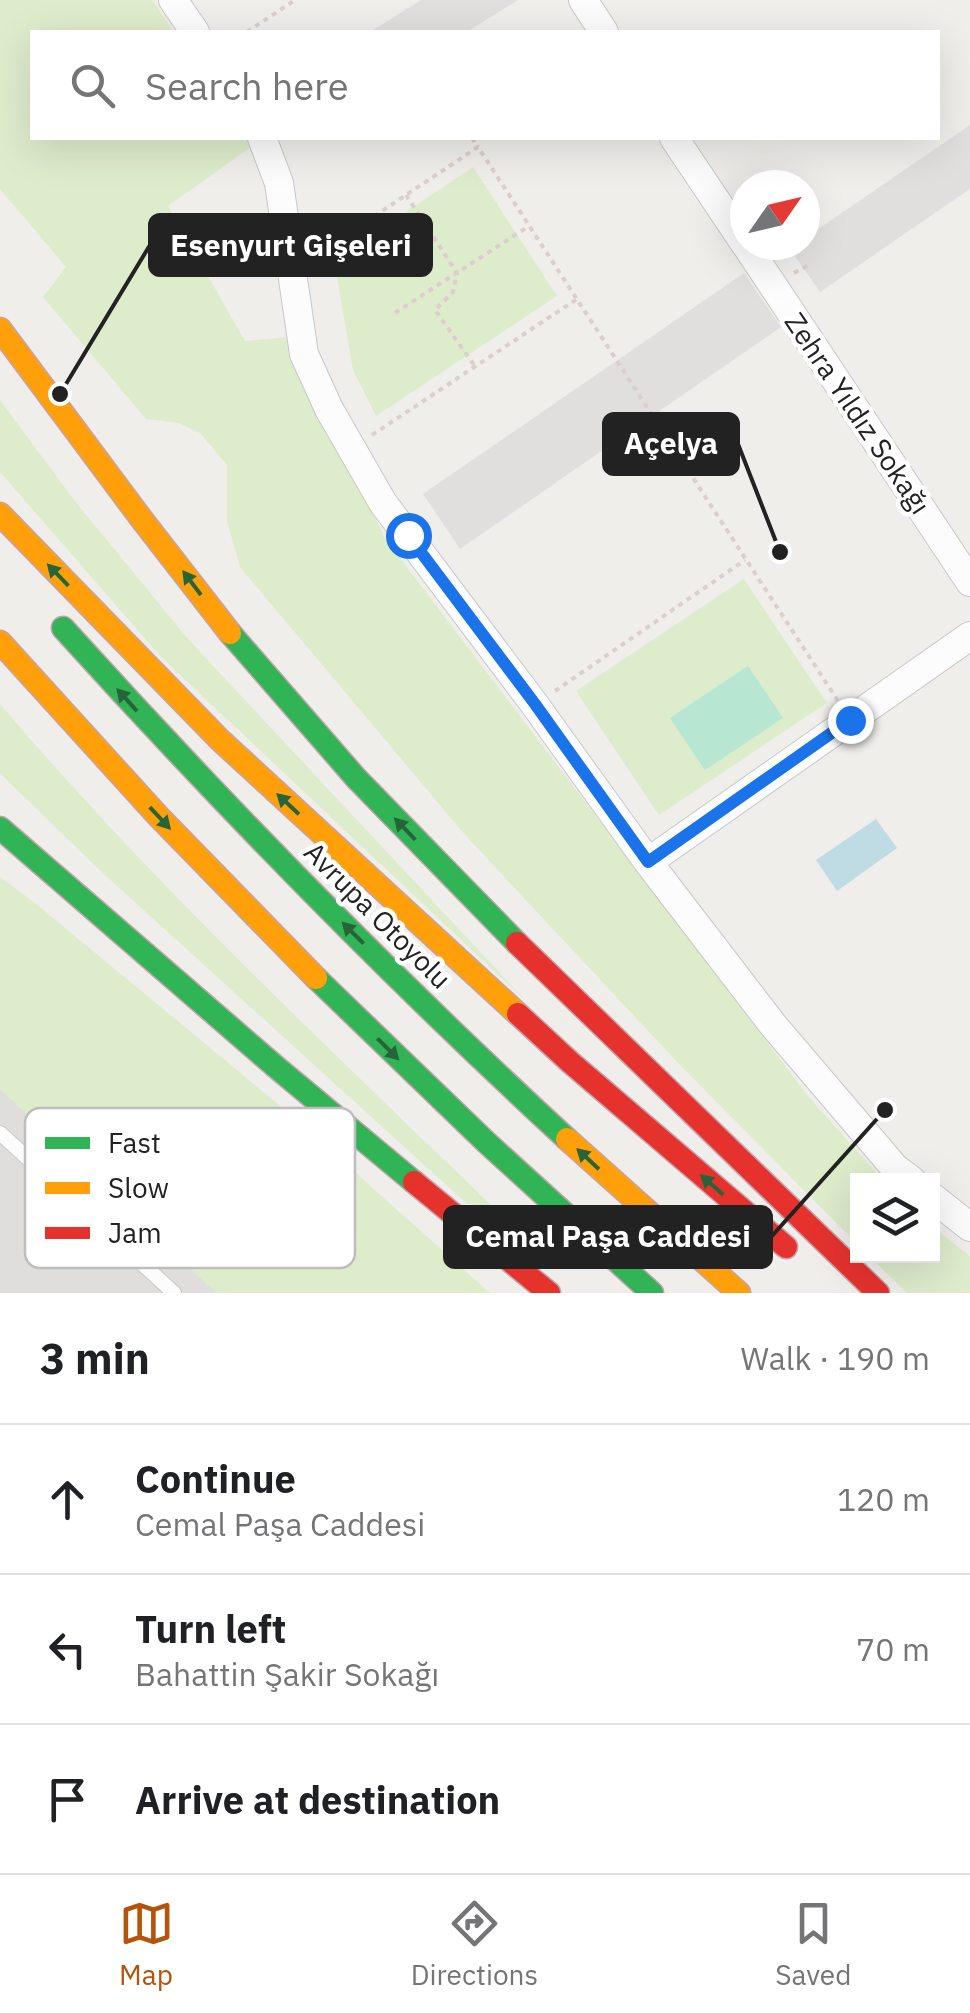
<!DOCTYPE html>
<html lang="en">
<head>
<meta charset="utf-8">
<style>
	:root { --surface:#fff; --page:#f6f6f6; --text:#202124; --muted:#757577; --line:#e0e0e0; --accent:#b45309 }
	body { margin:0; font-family:"IBM Plex Sans",sans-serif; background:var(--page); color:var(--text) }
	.controls { position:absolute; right:30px; bottom:30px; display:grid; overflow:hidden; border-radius:0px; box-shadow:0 10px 40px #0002 }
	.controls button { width:90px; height:90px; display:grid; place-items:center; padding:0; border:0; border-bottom:2px solid var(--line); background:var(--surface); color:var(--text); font:50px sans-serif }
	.compass { position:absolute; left:730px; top:170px; width:90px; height:90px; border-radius:50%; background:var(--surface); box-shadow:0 10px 40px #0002; rotate:56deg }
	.stop { position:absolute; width:30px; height:30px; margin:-22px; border:8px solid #1a73e8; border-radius:50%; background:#fff }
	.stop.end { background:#1a73e8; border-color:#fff; box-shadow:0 2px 10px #0008 }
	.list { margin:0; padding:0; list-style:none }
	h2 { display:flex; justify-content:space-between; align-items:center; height:130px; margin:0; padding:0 40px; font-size:42px }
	h2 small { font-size:32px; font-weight:400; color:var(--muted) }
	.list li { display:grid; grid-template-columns:65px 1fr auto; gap:30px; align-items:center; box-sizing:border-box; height:150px; padding:0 40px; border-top:2px solid var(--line) }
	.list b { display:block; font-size:38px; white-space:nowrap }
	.list p { margin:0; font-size:32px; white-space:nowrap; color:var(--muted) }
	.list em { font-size:32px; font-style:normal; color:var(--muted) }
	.icon { flex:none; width:55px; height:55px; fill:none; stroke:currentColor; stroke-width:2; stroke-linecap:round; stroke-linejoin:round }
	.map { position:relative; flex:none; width:970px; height:1293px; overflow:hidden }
	.search { position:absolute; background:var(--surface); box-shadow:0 10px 40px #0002; left:30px; right:30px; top:30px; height:110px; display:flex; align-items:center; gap:25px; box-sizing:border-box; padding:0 35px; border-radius:0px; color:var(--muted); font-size:38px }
	.sheet { height:580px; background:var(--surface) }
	nav { display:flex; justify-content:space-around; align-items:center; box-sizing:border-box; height:140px; border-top:2px solid var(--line); background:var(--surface); font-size:28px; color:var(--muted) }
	nav a { display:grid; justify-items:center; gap:5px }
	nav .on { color:var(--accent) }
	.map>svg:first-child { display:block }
</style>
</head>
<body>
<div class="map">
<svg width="970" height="1293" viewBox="0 0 970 1293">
	<rect width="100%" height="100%" fill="#f0eeeb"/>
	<path fill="#dfdedc" d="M0 1087 227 1293H0Z"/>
	<path fill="#ddeccb" d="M0 0H152L174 32H32V138H244L251 147 168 206 245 341 287 337 385 538 808 1096 883 1180H858L857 1244 680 1065 466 836 240 567 227 521V465L200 433 179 423 146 419 43 297 66 267 0 189Z
		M473 167 557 296 376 416 353 370 334 260Z
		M0 400 74 500 188 639 526 1001 161 657 0 472Z
		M744 579 827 703 659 815 576 691Z
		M0 704C153 884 328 1047 498 1212L466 1203 94 865 0 773Z
		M0 877 35 903 290 1114 490 1293H216L0 1089Z
		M933 1227 970 1256V1293H907L869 1256H932Z"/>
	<path fill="#b7e6d2" d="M748 666 783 718 705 770 670 718Z"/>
	<path fill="#e0dfde" d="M421 0H518L467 32H370Z
		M970 125V189L820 292 790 249 795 245H805V238Z
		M744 273 781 327 460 549 423 494Z"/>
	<path fill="#bfdbe3" d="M876 819 897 848 837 891 816 860Z"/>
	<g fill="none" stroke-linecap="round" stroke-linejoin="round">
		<defs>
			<path id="lane" d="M0 1133 174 1293"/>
			<path id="street" d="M173 0 195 32
				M583 0 604 32
				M262 138 279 183 304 354 329 409 383 503 535 705 648 862 773 1025 895 1168 911 1180
				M674 138 745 244
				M746 245 970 582
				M648 862 970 636
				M932 1197 970 1227"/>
			<path id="fast" d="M63 628C224 806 391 977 567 1139
				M230 633 356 778 517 943
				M0 828 276 1067 414 1182
				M316 978 486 1142 652 1293"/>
			<path id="slow" d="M0 329 140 517 230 633
				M0 514 220 740 518 1014
				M0 642 159 817 316 978
				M567 1139 739 1293"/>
			<path id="jam" d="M517 943 878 1293
				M518 1014 570 1062 786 1247
				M414 1182 549 1293"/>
		</defs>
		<use href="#lane" stroke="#c9c8c7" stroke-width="16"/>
		<use href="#street" stroke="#c9c8c7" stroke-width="30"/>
		<use href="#fast" stroke="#c5a2ac" stroke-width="25"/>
		<use href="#slow" stroke="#c5a2ac" stroke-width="25"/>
		<use href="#jam" stroke="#c5a2ac" stroke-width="25"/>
		<path stroke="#dccecd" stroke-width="4" stroke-dasharray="5 5" stroke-linecap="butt" d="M247 32 295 0
			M472 138 478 147
			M406 195 457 273 453 292 435 310 474 365
			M316 255 478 147 838 701
			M794 273 810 264
			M395 313 529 226
			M372 435 577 299
			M555 691 745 560"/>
		<use href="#lane" stroke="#fdfcfc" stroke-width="14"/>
		<use href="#street" stroke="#fdfcfc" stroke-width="28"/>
		<use href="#fast" stroke="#30b455" stroke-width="22"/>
		<use href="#slow" stroke="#ff9f0a" stroke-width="22"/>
		<use href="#jam" stroke="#e5322d" stroke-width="22"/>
	</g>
	<defs><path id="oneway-solid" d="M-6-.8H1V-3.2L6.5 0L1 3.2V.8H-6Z" transform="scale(2.5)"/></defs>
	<g fill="#286439">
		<use href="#oneway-solid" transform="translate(58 575) rotate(-134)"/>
		<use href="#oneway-solid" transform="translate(192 583) rotate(-127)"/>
		<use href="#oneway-solid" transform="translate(127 700) rotate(-132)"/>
		<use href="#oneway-solid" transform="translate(288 804) rotate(-137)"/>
		<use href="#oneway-solid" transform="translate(160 818) rotate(47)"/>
		<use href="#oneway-solid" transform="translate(405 829) rotate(-134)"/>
		<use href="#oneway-solid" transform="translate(353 933) rotate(-135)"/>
		<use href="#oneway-solid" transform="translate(388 1049) rotate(45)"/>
		<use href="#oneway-solid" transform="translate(588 1159) rotate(-137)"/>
		<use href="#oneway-solid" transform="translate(712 1185) rotate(-139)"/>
	</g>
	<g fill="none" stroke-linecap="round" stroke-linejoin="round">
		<path stroke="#1a73e8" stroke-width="12" d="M408 535 535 704 648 862 850 720"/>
	</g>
	<g text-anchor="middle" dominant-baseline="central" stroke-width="9" stroke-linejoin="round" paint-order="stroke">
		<g font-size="28" fill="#222" stroke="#fff">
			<text transform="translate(858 413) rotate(56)">Zehra Yıldız Sokağı</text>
			<text transform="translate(378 915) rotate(45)">Avrupa Otoyolu</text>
		</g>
	</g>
	<rect x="25" y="1108" width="330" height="160" rx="15" fill="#fff" stroke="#bdbdbd" stroke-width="2.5"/>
	<rect x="45" y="1137" width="45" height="12" fill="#30b455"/>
	<rect x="45" y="1182" width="45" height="12" fill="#ff9f0a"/>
	<rect x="45" y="1227" width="45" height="12" fill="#e5322d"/>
	<g font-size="28" fill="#222">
		<text x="108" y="1153">Fast</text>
		<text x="108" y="1198">Slow</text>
		<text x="108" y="1243">Jam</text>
	</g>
	<path fill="none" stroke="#222" stroke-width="4" d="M60 394L150 245M780 552L738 444M885 1110L771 1237"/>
	<g fill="#222" stroke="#fff" stroke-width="4">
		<circle cx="60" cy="394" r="10"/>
		<circle cx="780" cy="552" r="10"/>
		<circle cx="885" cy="1110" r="10"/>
	</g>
	<g fill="#222" stroke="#222" stroke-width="4">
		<rect x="150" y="215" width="281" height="60" rx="10"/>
		<rect x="604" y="414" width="134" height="60" rx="10"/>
		<rect x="445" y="1207" width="326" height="60" rx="10"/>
	</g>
	<g font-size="30" text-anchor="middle" font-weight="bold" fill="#fff">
		<text x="291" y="256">Esenyurt Gişeleri</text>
		<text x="671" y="454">Açelya</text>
		<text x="608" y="1247">Cemal Paşa Caddesi</text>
	</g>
</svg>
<div class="controls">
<button><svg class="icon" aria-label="layers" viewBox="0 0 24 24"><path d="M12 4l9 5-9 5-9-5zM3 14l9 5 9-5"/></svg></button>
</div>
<svg class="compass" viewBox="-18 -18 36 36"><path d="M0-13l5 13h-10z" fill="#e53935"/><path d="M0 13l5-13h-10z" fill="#757577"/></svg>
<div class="stop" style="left:408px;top:535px"></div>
<div class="stop end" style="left:850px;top:720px"></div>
<div class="search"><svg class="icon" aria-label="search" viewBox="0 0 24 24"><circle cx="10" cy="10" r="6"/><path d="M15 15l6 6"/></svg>Search here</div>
</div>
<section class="sheet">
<h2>3 min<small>Walk · 190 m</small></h2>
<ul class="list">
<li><svg class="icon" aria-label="ahead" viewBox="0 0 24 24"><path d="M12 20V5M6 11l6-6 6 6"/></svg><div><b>Continue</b><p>Cemal Paşa Caddesi</p></div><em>120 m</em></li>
<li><svg class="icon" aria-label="left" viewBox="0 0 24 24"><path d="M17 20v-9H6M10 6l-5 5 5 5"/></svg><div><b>Turn left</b><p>Bahattin Şakir Sokağı</p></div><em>70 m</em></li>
<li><svg class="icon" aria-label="arrive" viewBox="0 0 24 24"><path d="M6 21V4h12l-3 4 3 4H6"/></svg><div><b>Arrive at destination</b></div></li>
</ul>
</section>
<nav>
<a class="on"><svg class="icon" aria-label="map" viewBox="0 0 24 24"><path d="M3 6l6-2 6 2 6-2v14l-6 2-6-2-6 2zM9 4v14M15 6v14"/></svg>Map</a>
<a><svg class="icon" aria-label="directions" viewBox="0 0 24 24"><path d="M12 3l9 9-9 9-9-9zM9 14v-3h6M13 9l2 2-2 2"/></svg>Directions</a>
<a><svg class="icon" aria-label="saved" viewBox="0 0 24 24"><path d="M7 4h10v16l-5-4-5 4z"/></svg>Saved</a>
</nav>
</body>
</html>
